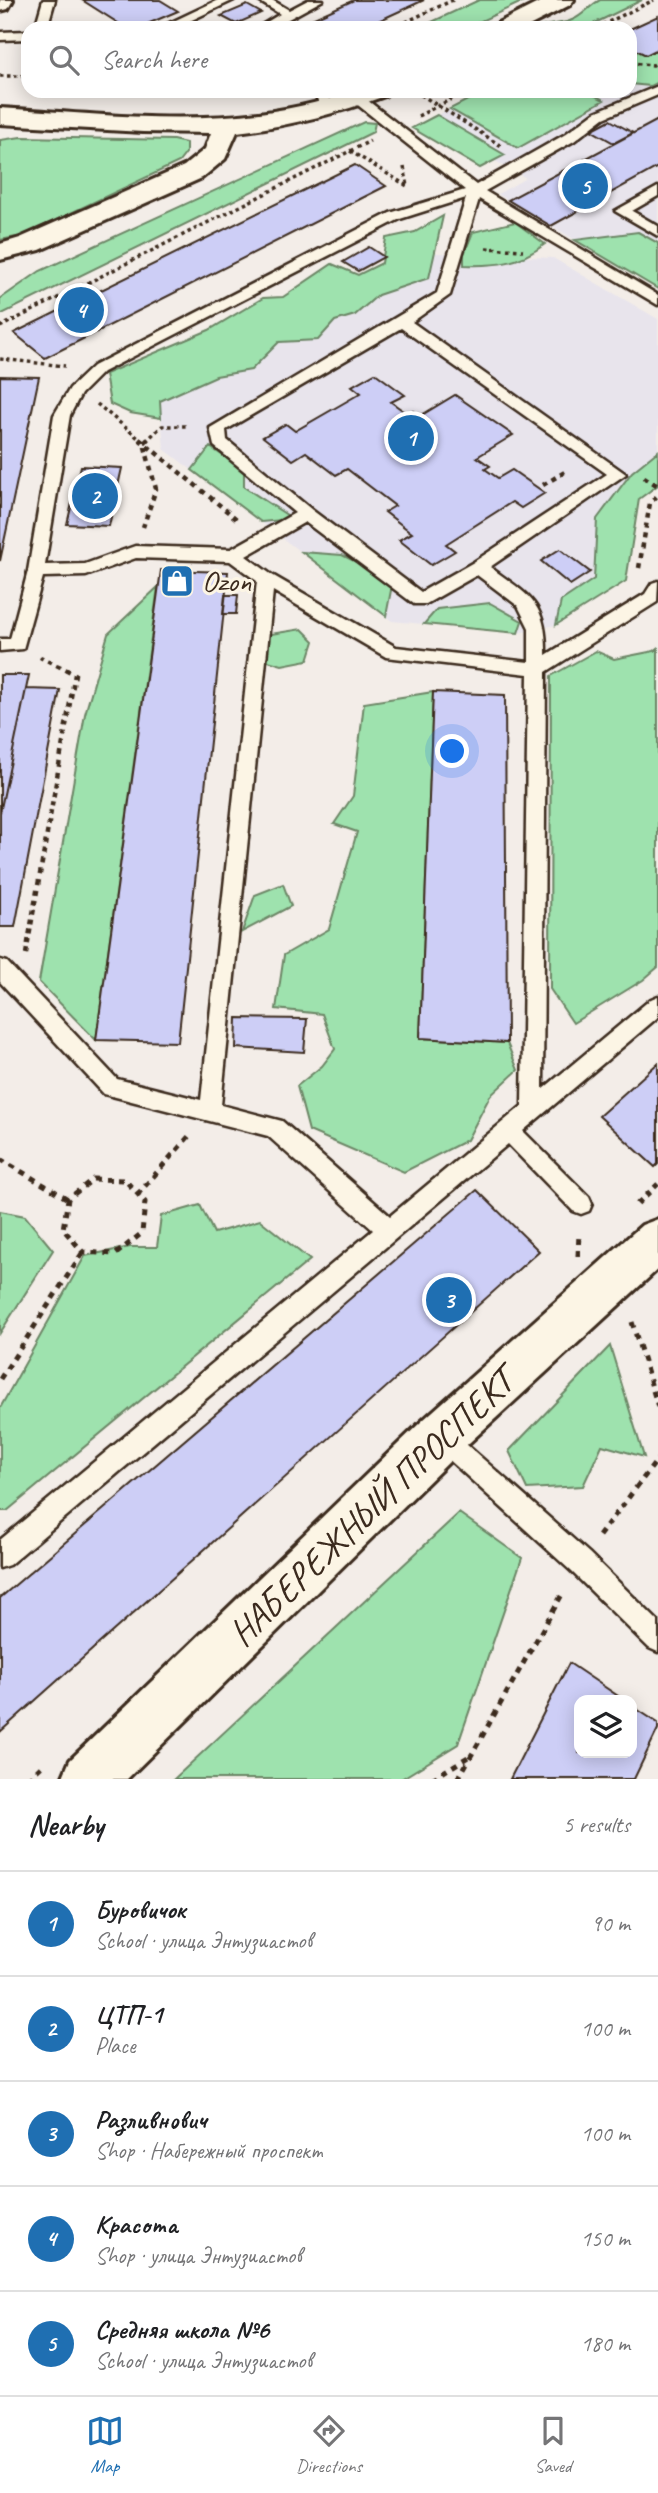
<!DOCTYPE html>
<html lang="en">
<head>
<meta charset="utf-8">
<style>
	:root { --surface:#fff; --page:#f2f2f2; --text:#202124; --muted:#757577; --line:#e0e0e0; --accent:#1f6fb2 }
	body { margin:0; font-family:Caveat,sans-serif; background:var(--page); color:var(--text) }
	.controls { position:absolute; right:21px; bottom:21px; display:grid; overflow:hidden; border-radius:14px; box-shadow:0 4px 18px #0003 }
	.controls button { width:63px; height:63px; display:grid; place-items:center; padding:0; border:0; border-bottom:2px solid var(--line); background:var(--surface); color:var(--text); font:35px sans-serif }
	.you { position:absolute; left:453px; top:752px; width:24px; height:24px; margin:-18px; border:5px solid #fff; border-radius:50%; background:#1a73e8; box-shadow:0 0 0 10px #1a73e833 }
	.badge { display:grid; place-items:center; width:46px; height:46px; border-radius:50%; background:var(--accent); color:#fff; font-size:23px; font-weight:700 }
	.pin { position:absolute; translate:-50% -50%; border:4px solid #fff; box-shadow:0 2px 7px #0006 }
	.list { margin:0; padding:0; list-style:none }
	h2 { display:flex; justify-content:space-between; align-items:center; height:91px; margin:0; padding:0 28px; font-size:30px }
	h2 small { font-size:23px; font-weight:400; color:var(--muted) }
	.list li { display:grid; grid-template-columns:46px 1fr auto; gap:21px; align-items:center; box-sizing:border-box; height:105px; padding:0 28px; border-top:2px solid var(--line) }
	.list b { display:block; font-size:26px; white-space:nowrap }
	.list p { margin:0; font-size:23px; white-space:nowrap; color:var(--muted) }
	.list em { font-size:23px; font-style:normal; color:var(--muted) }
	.icon { flex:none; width:38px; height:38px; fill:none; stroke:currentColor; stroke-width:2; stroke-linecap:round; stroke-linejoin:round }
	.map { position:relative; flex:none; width:658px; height:1779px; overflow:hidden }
	.search { position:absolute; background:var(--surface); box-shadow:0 4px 18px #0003; left:21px; right:21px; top:21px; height:77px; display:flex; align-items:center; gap:18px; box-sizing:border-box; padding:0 24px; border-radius:21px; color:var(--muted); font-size:26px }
	.sheet { height:616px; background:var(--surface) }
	nav { display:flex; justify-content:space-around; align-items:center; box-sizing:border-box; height:98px; border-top:2px solid var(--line); background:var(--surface); font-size:19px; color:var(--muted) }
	nav a { display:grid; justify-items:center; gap:4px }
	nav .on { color:var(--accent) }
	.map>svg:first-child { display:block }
</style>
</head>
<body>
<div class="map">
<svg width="658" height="1779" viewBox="0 0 658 1779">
	<rect width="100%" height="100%" fill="#f3ede8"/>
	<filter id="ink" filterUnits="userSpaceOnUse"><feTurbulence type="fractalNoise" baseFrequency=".0143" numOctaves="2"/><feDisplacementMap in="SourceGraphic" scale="14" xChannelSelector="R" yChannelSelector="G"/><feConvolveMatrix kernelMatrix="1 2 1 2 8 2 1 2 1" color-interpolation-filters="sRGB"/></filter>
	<g filter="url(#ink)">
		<path fill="#e8e4ec" d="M658 71V289L498 194 526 178 495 161 480 168 412 128 485 91H630V85L633 86Z
			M414 252 553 258 658 319V485L639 499 626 581 556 625 518 633 392 621 164 449 159 392Z"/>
		<path fill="#9ee2ae" stroke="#6c8666" stroke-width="2" d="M479 0H526L466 28H419Z
			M600 0H642L585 28H539C550 23 562 25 572 20 583 16 590 5 600 0Z
			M630 47 646 55 658 49V82L650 86 630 84Z
			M485 91H586L604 100 518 148 450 109Z
			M437 115 505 155 480 168 412 128Z
			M364 122 375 123 373 132 0 315V299L40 271Z
			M21 137 173 140 186 143V153L179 162 22 236 0 240V140Z
			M443 216 429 278 378 295 355 315 335 321 318 340 279 342 251 370 216 376 160 401 161 418 130 413 110 404 105 374 209 330 263 298 283 297 332 264 358 275 382 263 386 238 415 232Z
			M515 222 545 244C519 264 496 266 464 265V254L473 232Z
			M638 232 658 243V289L575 240Z
			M210 447 244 470V487L293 519 261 522 192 470Z
			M658 451V485L639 499 626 581 556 625 561 601 594 579 597 519 632 472Z
			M302 552 342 555 393 580 386 616Z
			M158 587 96 1040 39 982 85 714 108 634Z
			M490 603 522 621 518 633 424 624 437 609Z
			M302 629 314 641 308 660 282 665 254 657 271 634Z
			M658 648V967L643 980 573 1023 550 989 551 676 596 651 614 659 654 651Z
			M433 692 420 1038 507 1043 518 1070 490 1096 467 1140 404 1172 309 1131 297 1086 322 1066 335 1049 322 1014 276 1009 284 955 329 929 357 832 334 824 353 796 364 703Z
			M283 884 291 906 242 932 255 895Z
			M200 1205 214 1233 260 1220 310 1260 7 1511H0V1408L85 1256 130 1247H157L161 1216Z
			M0 1211 25 1216 53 1250 0 1333Z
			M610 1346 644 1457 602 1445 583 1486 527 1489 509 1451Z
			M459 1513 522 1558 458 1744 401 1779H174Z"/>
		<path fill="#cdcef6" stroke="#3b2a1e" stroke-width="2" d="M82 0H160L178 11 138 28H126Z
			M354 0H424L363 28H292Z
			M247 5 261 13 236 24 221 16Z
			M658 16V49L646 55 630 47V29Z
			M610 120 633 133 614 143 591 130Z
			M658 120V167L551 226 508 200Z
			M355 165 386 186 45 358 14 333Z
			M369 247 384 257 358 271 343 262Z
			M375 373 405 395 391 402 408 414 413 411 420 416 455 395 513 435 477 457 490 466 485 469 498 478 512 470 545 493 521 508 512 502 446 544 455 551 431 565 399 540 412 533 385 512 395 506 347 469 336 475 306 452 293 460 263 437 286 424 295 431 361 393 352 386Z
			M0 376 39 377 0 561Z
			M81 466 122 468 109 526 67 524Z
			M560 549 590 572 570 585 541 561Z
			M161 570 228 572 178 1042 96 1040Z
			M225 595H238L236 614H223Z
			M0 675H29L0 813Z
			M26 689 60 690 15 927H0V813Z
			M433 692 505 695 507 1043 420 1038Z
			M237 1018 307 1019 304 1052 236 1048Z
			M658 1063V1164L655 1167 599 1116Z
			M477 1190 539 1251 0 1732V1598Z
			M569 1663 624 1700H579V1753H632V1706L658 1723V1729L634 1779H510Z"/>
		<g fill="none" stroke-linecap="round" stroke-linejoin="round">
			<defs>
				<path id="lane" d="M43 0H55L47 28H35Z
					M218 0H234L175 28 161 27Z
					M257 0H272L289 10 308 0H323L272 28H257L280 14Z
					M28 31V39L0 40V32Z
					M658 86V95L604 118 574 141 485 191 658 295V305L479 199 450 295 412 322 626 474 490 567C529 596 547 602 546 655L645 594 652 583 658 581 657 602 546 672 543 1089 651 999 658 996V1017L523 1131 589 1197 592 1204 589 1211 581 1214 573 1211 508 1144 9 1565 0 1568V1540L373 1230 268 1136 104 1094 0 982V960L7 962 117 1079 201 1100 257 581 230 561 136 558 86 576 43 577 23 649 0 651V639H10L28 571 54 415 70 388 93 366 390 213 465 190 354 102V96H362L476 185 564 135 595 112ZM466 198 437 293 210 428 214 446 295 513 231 549 135 546 85 564 45 565 70 415 81 394 103 372 400 219ZM401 328 607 474 472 563 421 592 312 510 227 440 226 430ZM305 522 414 604H426L477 575 518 606 529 628V662L396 647 272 575 246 556ZM273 591 386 657 528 674 522 1106 390 1216 282 1121 221 1105Z
					M314 91H326L333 110 331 113H323Z
					M658 187V196L632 211 658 226V236L615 211Z
					M441 1425 449 1429 589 1553 658 1621V1652L649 1648 571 1571 433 1445 429 1437 433 1429Z"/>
				<path id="secondary" d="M0 0H13L8 9 0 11Z
					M544 0H574L570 5 525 28H494L498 23Z
					M353 91H389L385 96C336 114 289 126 237 132L225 159 202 178 40 250 0 260V244L20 238 184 166 205 149 211 133 143 132 0 124V108C118 115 240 132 353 91Z
					M658 1219V1269L457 1454 127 1779H62L70 1760 423 1420 642 1225Z"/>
			</defs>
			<use href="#lane" stroke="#3b2a1e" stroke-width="5"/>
			<use href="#secondary" stroke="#3b2a1e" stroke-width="6"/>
			<path stroke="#3b2a1e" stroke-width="3.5" stroke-dasharray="3.5 3.5" stroke-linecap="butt" d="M393 28 453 0
				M596 28 654 0
				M630 63 653 65 658 62
				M0 76H28
				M24 76 28 66
				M415 91 503 147
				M418 116 467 91
				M350 151 409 187
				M404 167 408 186
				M486 248 523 250
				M0 327 370 141
				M0 359 65 366
				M97 404 142 441
				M146 441 162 426H187"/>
			<path stroke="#3b2a1e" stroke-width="4.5" stroke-dasharray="5 5" stroke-linecap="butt" d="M139 439 144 443 156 489 143 527
				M148 439 144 443 239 521
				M644 477 658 486
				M543 485 568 470
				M639 568 650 503 658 495
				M26 954 75 674 40 657"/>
			<path stroke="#3b2a1e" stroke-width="5" stroke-dasharray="6 6" stroke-linecap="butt" d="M0 1159 68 1199
				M93 1179 125 1180 145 1202 142 1233 116 1254 83 1252 63 1229 68 1199Z
				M137 1195 190 1135
				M637 1204 658 1184
				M578 1256 579 1233
				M632 1322 658 1407
				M0 1379 83 1252
				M599 1536 658 1459
				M28 1779 45 1763
				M432 1779 473 1754
				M458 1779 564 1591"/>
			<use href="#lane" fill="#fcf5e5" fill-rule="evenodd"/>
			<use href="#secondary" fill="#fcf5e5" fill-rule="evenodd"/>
		</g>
	</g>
	<defs>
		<symbol id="shop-square" viewBox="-11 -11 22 22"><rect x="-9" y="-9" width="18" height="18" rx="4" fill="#1f6fb2" stroke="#fcf5e5"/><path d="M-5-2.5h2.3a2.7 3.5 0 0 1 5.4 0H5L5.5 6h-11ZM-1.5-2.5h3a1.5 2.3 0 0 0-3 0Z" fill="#fff"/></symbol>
	</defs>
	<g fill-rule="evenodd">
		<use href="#shop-square" x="158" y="562" width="38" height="38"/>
	</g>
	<g text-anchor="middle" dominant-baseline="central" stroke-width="6" stroke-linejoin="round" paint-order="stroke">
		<g font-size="30" fill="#3b2a1e" stroke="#fcf5e5" text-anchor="start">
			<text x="202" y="581">Ozon</text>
		</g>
		<g font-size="37" fill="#3b2a1e" stroke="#fcf5e5">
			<text transform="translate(371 1507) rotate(-44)">НАБЕРЕЖНЫЙ ПРОСПЕКТ</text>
		</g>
	</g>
</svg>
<div class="controls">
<button><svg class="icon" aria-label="layers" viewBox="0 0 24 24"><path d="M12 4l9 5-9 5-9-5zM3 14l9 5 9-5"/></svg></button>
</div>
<div class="you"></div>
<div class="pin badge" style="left:411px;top:438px">1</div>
<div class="pin badge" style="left:95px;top:496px">2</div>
<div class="pin badge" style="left:449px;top:1300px">3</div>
<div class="pin badge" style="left:81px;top:310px">4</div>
<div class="pin badge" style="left:585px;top:186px">5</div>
<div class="search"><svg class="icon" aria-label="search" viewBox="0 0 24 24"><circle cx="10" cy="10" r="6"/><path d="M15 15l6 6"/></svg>Search here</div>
</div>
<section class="sheet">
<h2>Nearby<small>5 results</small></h2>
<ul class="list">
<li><span class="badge">1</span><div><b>Буровичок</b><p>School · улица Энтузиастов</p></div><em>90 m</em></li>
<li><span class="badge">2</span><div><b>ЦТП-1</b><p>Place</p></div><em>100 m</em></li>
<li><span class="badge">3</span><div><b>Разливнович</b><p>Shop · Набережный проспект</p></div><em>100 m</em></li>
<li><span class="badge">4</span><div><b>Красота</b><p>Shop · улица Энтузиастов</p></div><em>150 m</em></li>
<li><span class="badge">5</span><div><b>Средняя школа №6</b><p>School · улица Энтузиастов</p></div><em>180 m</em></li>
</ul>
</section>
<nav>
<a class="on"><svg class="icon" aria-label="map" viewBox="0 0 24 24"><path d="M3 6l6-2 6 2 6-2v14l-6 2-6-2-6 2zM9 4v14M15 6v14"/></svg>Map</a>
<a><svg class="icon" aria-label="directions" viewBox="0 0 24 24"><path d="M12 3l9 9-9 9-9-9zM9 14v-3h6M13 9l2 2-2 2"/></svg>Directions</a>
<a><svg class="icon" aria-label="saved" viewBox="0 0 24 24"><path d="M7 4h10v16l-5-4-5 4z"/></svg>Saved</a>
</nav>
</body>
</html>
